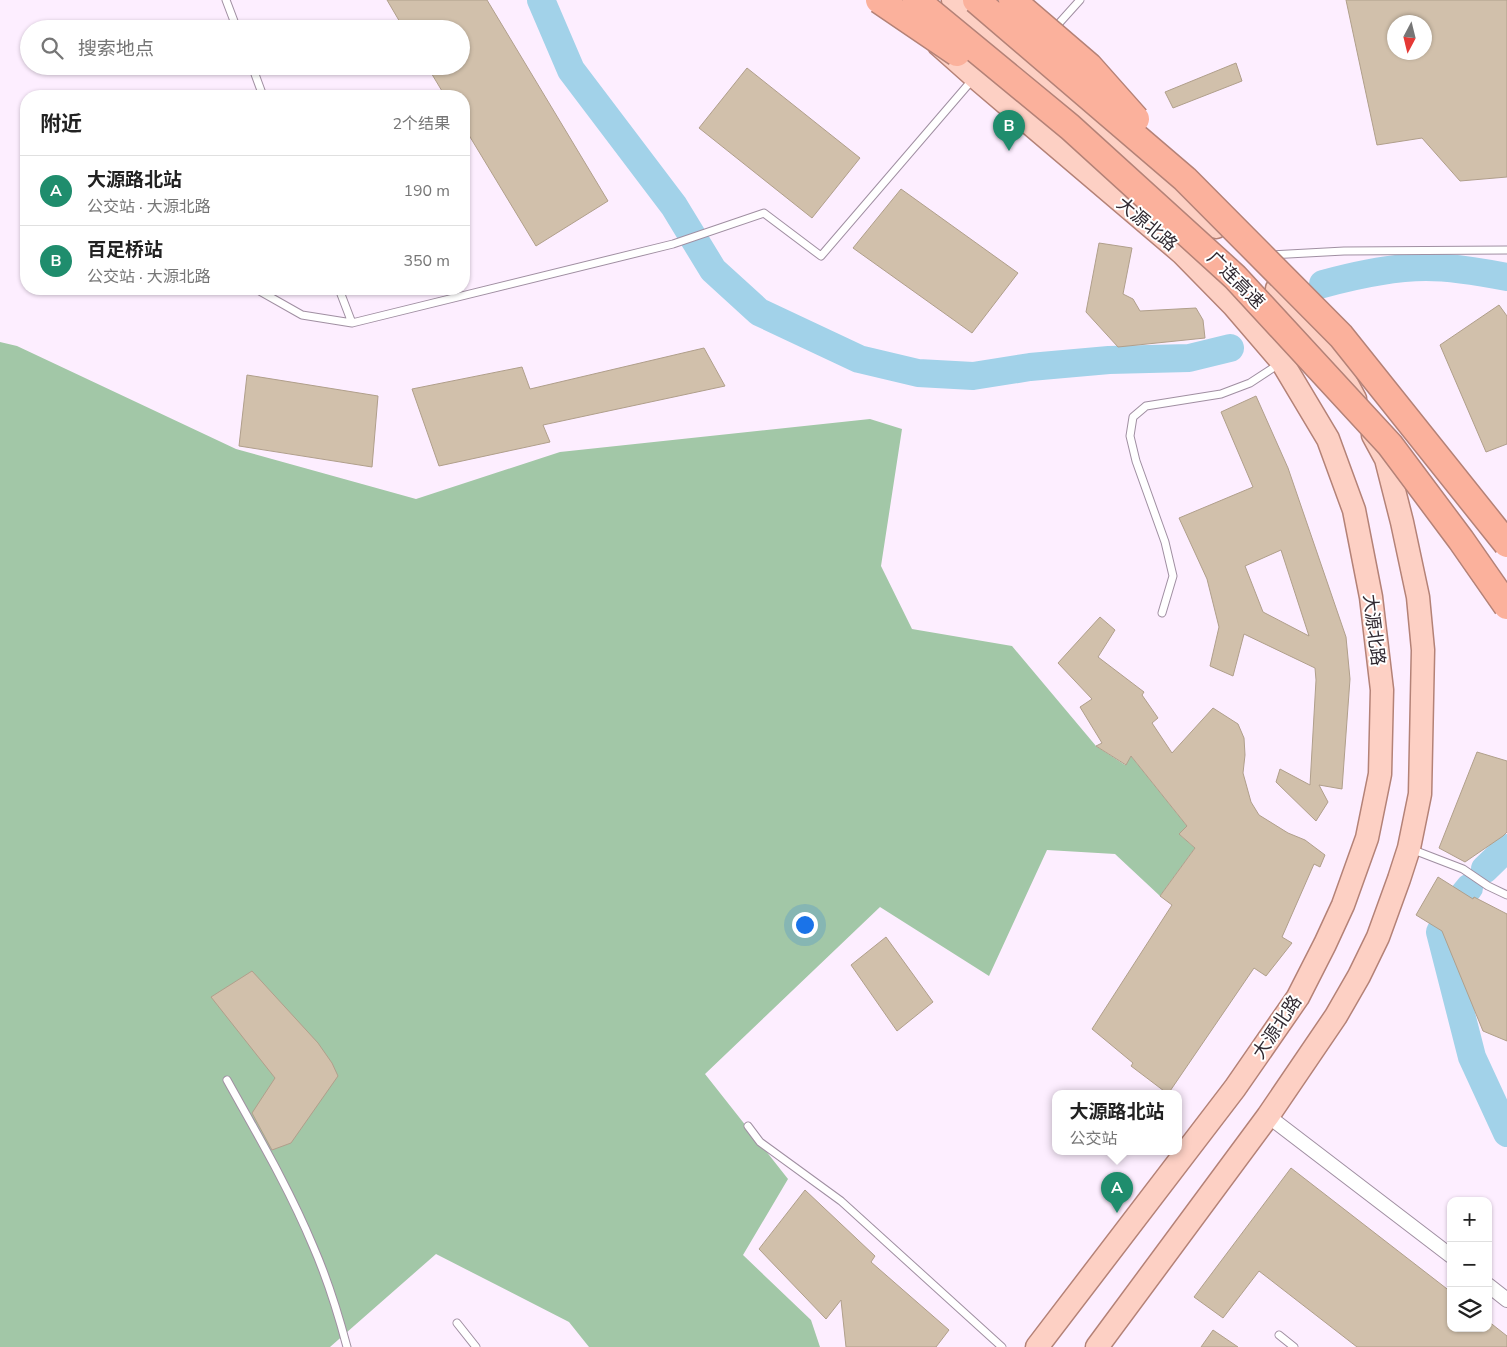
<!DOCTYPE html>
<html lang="zh">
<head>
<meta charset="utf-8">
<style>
	:root { --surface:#fff; --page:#f6f6f6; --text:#222; --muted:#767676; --line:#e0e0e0; --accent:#1f8d6d }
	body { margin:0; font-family:"Nunito Sans","Noto Sans SC",sans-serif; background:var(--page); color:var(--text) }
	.controls { position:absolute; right:15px; bottom:15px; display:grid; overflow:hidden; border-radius:10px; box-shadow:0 1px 4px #0004 }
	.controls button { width:45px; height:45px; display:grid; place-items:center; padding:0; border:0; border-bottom:1px solid var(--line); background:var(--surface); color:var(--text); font:25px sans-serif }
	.compass { position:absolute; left:1387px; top:15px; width:45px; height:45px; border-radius:50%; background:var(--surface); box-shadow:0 1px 4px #0004; rotate:187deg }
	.you { position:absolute; left:804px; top:924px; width:18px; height:18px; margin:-12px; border:4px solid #fff; border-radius:50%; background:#1a73e8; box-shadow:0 0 0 8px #1a73e833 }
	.badge { display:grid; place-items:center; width:32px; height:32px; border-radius:50%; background:var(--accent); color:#fff; font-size:16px; font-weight:700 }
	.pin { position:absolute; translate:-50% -41px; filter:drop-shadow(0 1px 2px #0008) }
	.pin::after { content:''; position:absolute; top:26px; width:18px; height:15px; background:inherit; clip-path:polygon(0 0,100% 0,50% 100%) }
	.popup { position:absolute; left:1052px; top:1090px; width:130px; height:65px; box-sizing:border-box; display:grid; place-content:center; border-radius:10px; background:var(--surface); filter:drop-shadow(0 1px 4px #0005); font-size:16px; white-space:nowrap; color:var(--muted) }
	.popup b { font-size:19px; color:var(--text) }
	.popup::after { content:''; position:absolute; left:50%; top:100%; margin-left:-10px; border:10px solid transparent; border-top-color:var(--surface) }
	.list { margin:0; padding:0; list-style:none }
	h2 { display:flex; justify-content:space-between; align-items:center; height:65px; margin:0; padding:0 20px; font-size:21px }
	h2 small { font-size:16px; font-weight:400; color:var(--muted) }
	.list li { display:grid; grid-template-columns:32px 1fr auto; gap:15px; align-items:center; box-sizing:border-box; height:70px; padding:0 20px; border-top:1px solid var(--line) }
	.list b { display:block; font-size:19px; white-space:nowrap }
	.list p { margin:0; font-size:16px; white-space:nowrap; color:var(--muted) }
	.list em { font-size:16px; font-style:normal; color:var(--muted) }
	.icon { flex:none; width:28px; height:28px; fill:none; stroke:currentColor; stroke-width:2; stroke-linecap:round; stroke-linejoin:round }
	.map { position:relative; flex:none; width:1507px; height:1347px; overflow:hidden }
	.search { position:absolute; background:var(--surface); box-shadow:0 1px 4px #0004; left:20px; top:20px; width:450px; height:55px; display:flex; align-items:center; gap:12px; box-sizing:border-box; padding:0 18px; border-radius:28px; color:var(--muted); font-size:19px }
	.panel { position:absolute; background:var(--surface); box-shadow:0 1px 4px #0004; left:20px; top:90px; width:450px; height:205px; border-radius:20px }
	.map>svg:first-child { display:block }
</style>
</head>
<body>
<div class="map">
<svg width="1507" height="1347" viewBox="0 0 1507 1347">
	<rect width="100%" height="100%" fill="#fdeeff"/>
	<path fill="#a2c7a7" d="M0 342 17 346 236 449 416 499 560 452 870 419 902 429 881 566 912 629 1012 646 1096 746 1125 765 1131 756 1187 826 1179 834 1195 848 1160 896 1115 854 1047 850 989 976 880 907 705 1074 788 1179 743 1255 811 1320 820 1347H589L569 1322 436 1254 330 1347H0Z"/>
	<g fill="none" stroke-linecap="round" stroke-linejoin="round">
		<path stroke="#a2d2e9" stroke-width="28" d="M541 0 571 70 674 206 713 270 759 312 859 359 918 373 973 376 1030 367 1109 360 1189 358 1230 348
			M1323 284C1356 275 1392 267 1426 267 1453 267 1481 272 1507 277
			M1485 869 1507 848
			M1469 888 1460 899 1440 932 1472 1057 1507 1133"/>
	</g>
	<path fill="#d1c0ab" stroke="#b09f8b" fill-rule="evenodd" d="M387 0H487L608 201 536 246 464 127V96H445L427 66H461V29H404Z
		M1346 0H1507V177L1460 181 1422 138 1377 145ZM1394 22H1424V52H1394Z
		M1236 63 1242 81 1173 108 1165 92Z
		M747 68 860 158 812 218 699 128Z
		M901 189 1018 273 972 333 853 248Z
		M1099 243 1132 248 1123 294 1133 299 1140 311 1196 308 1203 320 1205 338 1118 347 1086 312Z
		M1499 305 1507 316V444L1486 452 1440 345Z
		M704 348 725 386 543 425 550 442 439 466 412 389 522 367 530 389Z
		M247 375 378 396 372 467 239 446Z
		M1256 396 1288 468 1346 637 1350 679 1342 789 1319 785 1328 802 1316 821 1276 782 1280 769 1310 785 1316 680 1315 668 1244 634 1233 676 1210 666 1219 627 1207 579 1179 518 1253 487 1221 412ZM1281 550 1309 636 1263 612 1245 566Z
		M1100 617 1115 630 1098 657 1144 692 1142 695 1158 718 1152 723 1172 753 1213 708 1238 724 1244 738 1245 755 1243 773 1251 802 1259 815 1288 833 1305 840 1325 855 1320 867 1314 864 1282 937 1292 943 1266 976 1254 968 1168 1094 1131 1066 1133 1063 1092 1029 1172 905 1160 896 1195 848 1179 834 1187 826 1131 756 1126 765 1096 746 1102 743 1080 707 1092 699 1058 663Z
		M1477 752 1507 761V832L1503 836 1465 862 1439 848Z
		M1438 877 1473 899 1474 897 1507 914V1041L1483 1031 1442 931 1416 915Z
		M886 937 933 1002 897 1031 851 965Z
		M252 971 318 1043 332 1063 338 1076 291 1143 272 1150 252 1113 275 1078 211 997Z
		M1291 1168 1451 1292V1328H1488V1321L1507 1336V1347H1357L1259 1271 1223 1318 1194 1297Z
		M805 1190 875 1256 871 1262 949 1330 936 1347H846L841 1300 826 1319 759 1249Z
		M1213 1330 1238 1347H1201Z"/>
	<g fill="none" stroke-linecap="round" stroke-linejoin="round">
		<defs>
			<path id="lane" d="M226 0 237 29
				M1053 30 1080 0
				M252 66 263 96
				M1269 255 1344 251 1507 250
				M256 289 302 315 352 323 673 244 764 213 821 256 973 79
				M339 289 352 323
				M1162 613 1173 576 1165 542 1136 461 1130 436 1133 417 1146 406 1221 394 1250 383 1279 364
				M1411 849 1463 869 1488 886 1507 895
				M227 1080C257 1134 289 1188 313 1246 327 1278 338 1313 347 1347
				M748 1126 760 1142 841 1201 1002 1347
				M457 1323 476 1347
				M1279 1335 1294 1347"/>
			<path id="street" d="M1268 1116 1451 1256
				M1488 1285 1507 1300"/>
			<path id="primary" d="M953 0 1024 62 1109 132 1216 227
				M939 45 975 77 1182 253 1234 306 1282 362 1328 439 1354 510 1371 597 1382 690 1380 774 1367 838 1343 905 1325 944 1298 997 1235 1088 1037 1347
				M1277 289 1306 320 1333 358 1355 399
				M1097 1347 1268 1116 1336 1016 1359 976 1378 937 1399 879 1409 848 1420 794 1423 650 1418 597 1402 522 1386 459 1373 435"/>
		</defs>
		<use href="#lane" stroke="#a08fa2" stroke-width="9"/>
		<use href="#street" stroke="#a08fa2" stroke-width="16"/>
		<use href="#primary" stroke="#b48277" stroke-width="25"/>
		<use href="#lane" stroke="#fff" stroke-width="7"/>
		<use href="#street" stroke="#fff" stroke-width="14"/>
		<use href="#primary" stroke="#fdd0c4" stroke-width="22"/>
		<defs>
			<path id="highway-bridge" d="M879 0 957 53
				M916 0 1070 127 1235 277 1390 445 1461 540 1507 606
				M976 0 1185 179 1341 336 1507 544
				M1012 0 1089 66 1136 119"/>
		</defs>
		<use href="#highway-bridge" stroke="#b48277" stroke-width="29" stroke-linecap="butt"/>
		<use href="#highway-bridge" stroke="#fbb19c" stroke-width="26"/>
	</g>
	<g text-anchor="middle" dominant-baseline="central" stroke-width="4" stroke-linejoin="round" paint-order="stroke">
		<g font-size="18" fill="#312a32" stroke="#fff">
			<text transform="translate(1147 224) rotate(40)">大源北路</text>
			<text transform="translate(1236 280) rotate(45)">广连高速</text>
			<text transform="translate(1374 630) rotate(83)">大源北路</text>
			<text transform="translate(1277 1027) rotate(-56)">大源北路</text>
		</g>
	</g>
</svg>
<div class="controls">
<button>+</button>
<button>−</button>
<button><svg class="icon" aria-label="layers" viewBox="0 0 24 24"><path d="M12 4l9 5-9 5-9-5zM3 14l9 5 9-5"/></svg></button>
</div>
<svg class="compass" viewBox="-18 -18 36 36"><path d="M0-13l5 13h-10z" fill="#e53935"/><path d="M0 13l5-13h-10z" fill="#767676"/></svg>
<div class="you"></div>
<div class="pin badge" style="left:1117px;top:1213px">A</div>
<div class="popup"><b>大源路北站</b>公交站</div>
<div class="pin badge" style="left:1009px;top:151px">B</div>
<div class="search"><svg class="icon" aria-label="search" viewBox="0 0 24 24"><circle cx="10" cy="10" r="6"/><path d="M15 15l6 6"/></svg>搜索地点</div>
<section class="panel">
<h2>附近<small>2个结果</small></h2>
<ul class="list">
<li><span class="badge">A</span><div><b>大源路北站</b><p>公交站 · 大源北路</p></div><em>190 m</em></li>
<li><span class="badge">B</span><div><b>百足桥站</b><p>公交站 · 大源北路</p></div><em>350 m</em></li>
</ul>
</section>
</div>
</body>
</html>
